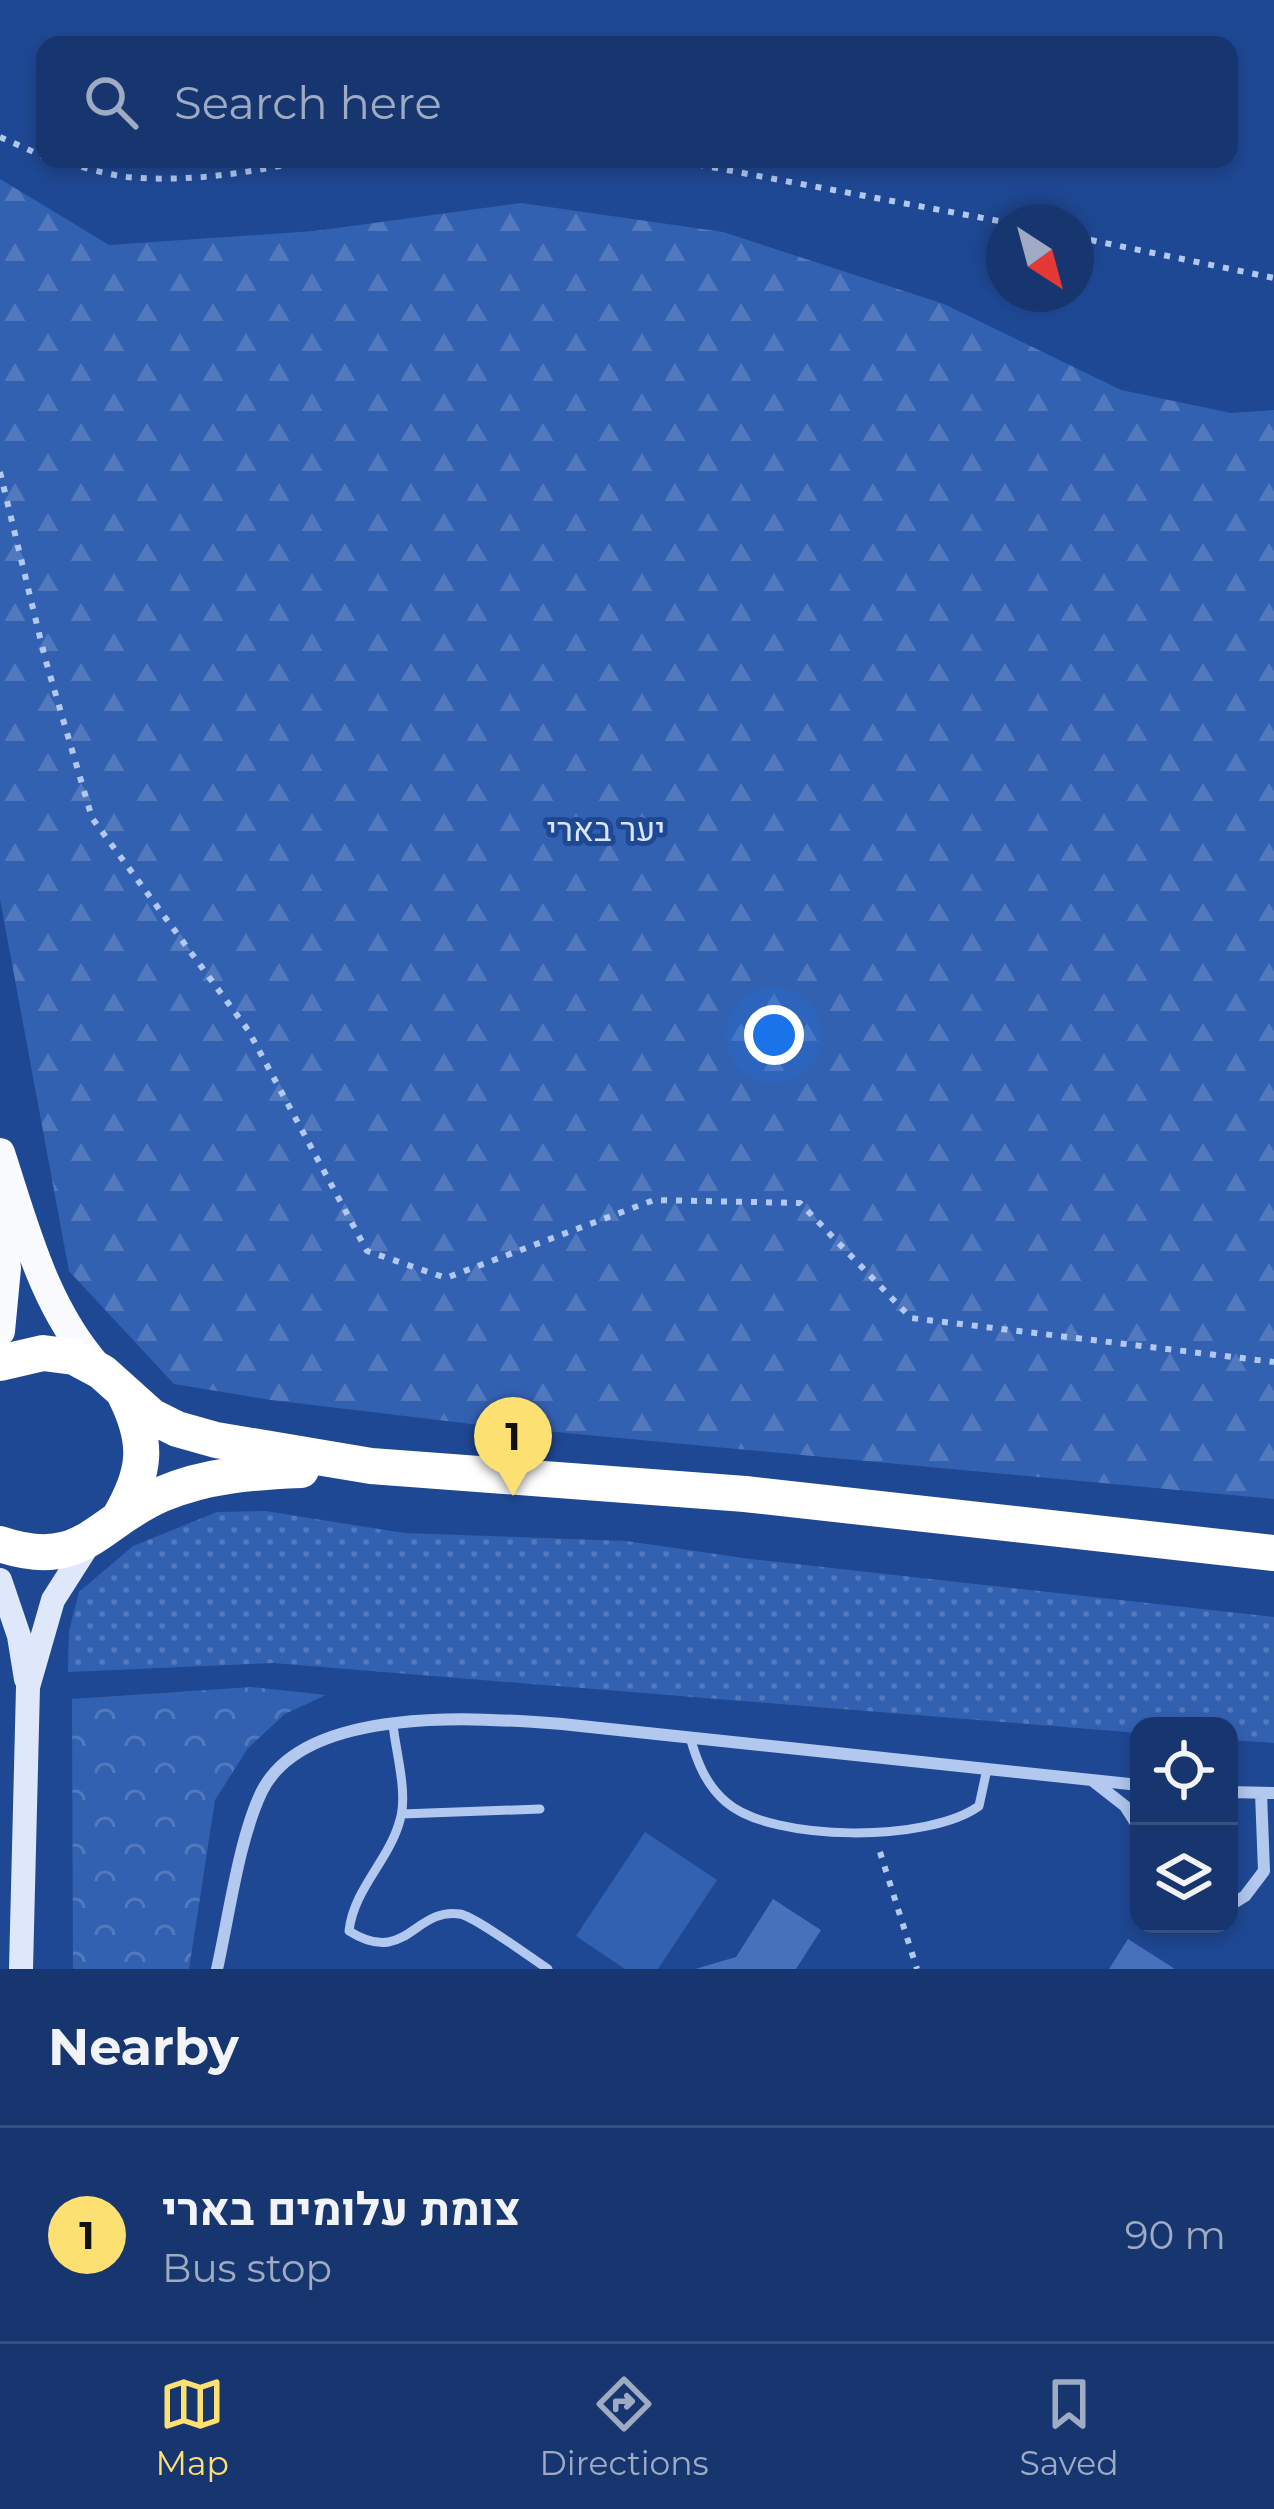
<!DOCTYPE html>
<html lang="en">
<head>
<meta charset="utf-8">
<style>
	:root { --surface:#17366f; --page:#203e74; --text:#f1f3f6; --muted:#9eabc3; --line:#365082; --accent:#fce072 }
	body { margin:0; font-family:Montserrat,Heebo,sans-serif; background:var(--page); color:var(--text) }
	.controls { position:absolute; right:36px; bottom:36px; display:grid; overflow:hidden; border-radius:24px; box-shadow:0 6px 18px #0003 }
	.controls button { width:108px; height:108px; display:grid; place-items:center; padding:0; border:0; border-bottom:3px solid var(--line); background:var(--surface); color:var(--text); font:60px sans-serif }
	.compass { position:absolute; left:986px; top:204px; width:108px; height:108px; border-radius:50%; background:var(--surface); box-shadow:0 6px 18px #0003; rotate:144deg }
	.you { position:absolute; left:774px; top:1035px; width:42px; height:42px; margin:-30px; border:9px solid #fff; border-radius:50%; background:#1a73e8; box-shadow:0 0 0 18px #1a73e833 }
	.badge { display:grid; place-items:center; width:78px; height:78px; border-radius:50%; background:var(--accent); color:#111; font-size:39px; font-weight:700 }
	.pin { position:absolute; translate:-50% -99px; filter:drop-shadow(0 3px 6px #0008) }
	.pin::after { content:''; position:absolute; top:63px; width:42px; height:36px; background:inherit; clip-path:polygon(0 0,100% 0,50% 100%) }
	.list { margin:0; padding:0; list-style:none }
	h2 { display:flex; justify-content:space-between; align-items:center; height:156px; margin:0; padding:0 48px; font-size:51px }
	h2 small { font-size:39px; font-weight:400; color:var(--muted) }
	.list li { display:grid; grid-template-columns:78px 1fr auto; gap:36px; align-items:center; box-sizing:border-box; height:216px; padding:0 48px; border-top:3px solid var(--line) }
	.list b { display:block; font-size:45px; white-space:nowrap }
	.list p { margin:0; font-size:39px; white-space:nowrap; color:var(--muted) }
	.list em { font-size:39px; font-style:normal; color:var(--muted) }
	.icon { flex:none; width:66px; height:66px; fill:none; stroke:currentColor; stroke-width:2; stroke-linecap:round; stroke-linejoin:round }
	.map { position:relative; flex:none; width:1274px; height:1969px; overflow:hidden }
	.search { position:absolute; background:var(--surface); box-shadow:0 6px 18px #0003; left:36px; right:36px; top:36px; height:132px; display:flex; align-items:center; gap:30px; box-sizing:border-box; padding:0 42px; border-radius:24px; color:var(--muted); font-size:45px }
	.sheet { height:372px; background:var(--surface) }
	nav { display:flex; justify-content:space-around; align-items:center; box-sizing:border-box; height:168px; border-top:3px solid var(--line); background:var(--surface); font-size:33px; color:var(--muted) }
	nav a { display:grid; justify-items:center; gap:6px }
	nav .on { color:var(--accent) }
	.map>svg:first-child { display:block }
</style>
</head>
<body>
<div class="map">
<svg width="1274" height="1969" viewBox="0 0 1274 1969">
	<defs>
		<pattern id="grass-dots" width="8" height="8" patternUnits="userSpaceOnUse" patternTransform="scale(3)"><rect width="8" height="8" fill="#3361b2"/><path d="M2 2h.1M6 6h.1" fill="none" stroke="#5279be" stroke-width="1.8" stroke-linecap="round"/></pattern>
		<pattern id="forest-firs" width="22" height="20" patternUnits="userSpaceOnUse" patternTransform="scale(3)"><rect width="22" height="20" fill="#3361b2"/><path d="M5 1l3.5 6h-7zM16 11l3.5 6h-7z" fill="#5279be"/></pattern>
		<pattern id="park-crowns" width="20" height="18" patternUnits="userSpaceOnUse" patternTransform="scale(3)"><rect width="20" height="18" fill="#3361b2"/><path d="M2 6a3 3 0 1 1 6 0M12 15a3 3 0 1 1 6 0" fill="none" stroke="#5279be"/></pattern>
	</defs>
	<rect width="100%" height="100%" fill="#1f4894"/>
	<path fill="url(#grass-dots)" d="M265 1511 404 1533 626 1541 750 1559 1274 1617V1743L1229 1740V1726H1139V1733L273 1663 68 1672 69 1631 79 1592 133 1546 217 1512Z"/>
	<path fill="url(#forest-firs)" d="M0 179 109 245 315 231 521 203 723 232 944 304 1121 390 1231 413 1274 410V1499L480 1425 271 1400 174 1384 69 1271 0 899Z"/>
	<path fill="url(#park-crowns)" d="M252 1687 326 1695 285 1714 248 1748 215 1800 189 1969H73L72 1699Z"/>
	<path fill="#3361b2" d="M645 1832 717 1880 658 1969H625L576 1936Z"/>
	<path fill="#4771bb" d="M773 1899 821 1930 796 1969H695L736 1957Z
		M1128 1939 1175 1969H1109Z"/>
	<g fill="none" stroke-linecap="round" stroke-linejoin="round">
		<path stroke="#b2c8ee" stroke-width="6" stroke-dasharray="6 9" stroke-linecap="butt" d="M0 137 45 157
			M53 159C77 165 103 174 127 177 190 183 253 172 314 159
			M668 159 1004 222
			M1076 237 1274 278
			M0 472 45 658 92 818 248 1030 367 1251 446 1278 654 1200 800 1203 911 1318 1274 1362
			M880 1852 917 1969"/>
		<path stroke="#b2c8ee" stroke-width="9" d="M393 1725C396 1753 408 1793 400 1820 389 1861 354 1888 349 1931 406 1967 414 1907 460 1914 476 1917 531 1958 548 1969
			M690 1737C697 1762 706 1785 726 1802 773 1843 930 1842 979 1806L987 1769
			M402 1814 540 1809"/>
		<path stroke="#b2c8ee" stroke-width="12" d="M1093 1781 1125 1806 1139 1828
			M1229 1792 1274 1793
			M1229 1906 1245 1896 1264 1871 1261 1793
			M217 1969C229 1916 239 1838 262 1791 306 1704 481 1718 562 1724L1139 1785"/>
		<path stroke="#dfe8fa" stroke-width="24" d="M0 1580 19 1636 26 1679
			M21 1969 28 1687 53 1600 90 1542"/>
		<path stroke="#f9fbff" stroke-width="30" d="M0 1153C25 1229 44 1307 98 1368
			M0 1207 6 1268 0 1331"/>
		<path stroke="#fff" stroke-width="36" d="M0 1363 43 1353 74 1357 102 1372 151 1416 177 1429 216 1440 371 1466 745 1494 1274 1553
			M119 1518C146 1472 149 1443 125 1395
			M0 1544C83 1572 96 1522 162 1494 207 1475 253 1472 301 1470"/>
	</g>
	<g text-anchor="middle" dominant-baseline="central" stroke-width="10" stroke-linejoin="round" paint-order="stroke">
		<g font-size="33" fill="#d8e5fa" stroke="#1f4894">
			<text x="606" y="829">יער בארי</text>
		</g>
	</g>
</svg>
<div class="controls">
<button><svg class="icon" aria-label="locate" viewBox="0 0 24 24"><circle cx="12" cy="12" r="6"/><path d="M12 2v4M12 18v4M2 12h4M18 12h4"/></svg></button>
<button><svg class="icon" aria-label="layers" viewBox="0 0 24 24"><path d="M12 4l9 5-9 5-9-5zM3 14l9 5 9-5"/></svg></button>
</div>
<svg class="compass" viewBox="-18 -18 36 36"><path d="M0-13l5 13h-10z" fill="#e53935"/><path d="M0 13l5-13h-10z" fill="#9eabc3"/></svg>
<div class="you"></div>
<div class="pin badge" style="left:513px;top:1496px">1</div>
<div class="search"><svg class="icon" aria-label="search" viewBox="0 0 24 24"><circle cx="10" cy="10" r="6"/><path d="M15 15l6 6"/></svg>Search here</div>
</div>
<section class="sheet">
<h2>Nearby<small></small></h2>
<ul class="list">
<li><span class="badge">1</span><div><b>צומת עלומים בארי</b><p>Bus stop</p></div><em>90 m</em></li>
</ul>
</section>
<nav>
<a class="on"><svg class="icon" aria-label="map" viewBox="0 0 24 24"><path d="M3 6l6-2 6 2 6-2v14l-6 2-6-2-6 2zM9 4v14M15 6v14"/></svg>Map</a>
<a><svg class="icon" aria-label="directions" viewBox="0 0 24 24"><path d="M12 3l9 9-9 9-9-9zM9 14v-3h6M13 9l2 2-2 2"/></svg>Directions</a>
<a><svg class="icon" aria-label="saved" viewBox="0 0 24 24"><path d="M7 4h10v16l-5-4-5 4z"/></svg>Saved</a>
</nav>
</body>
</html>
